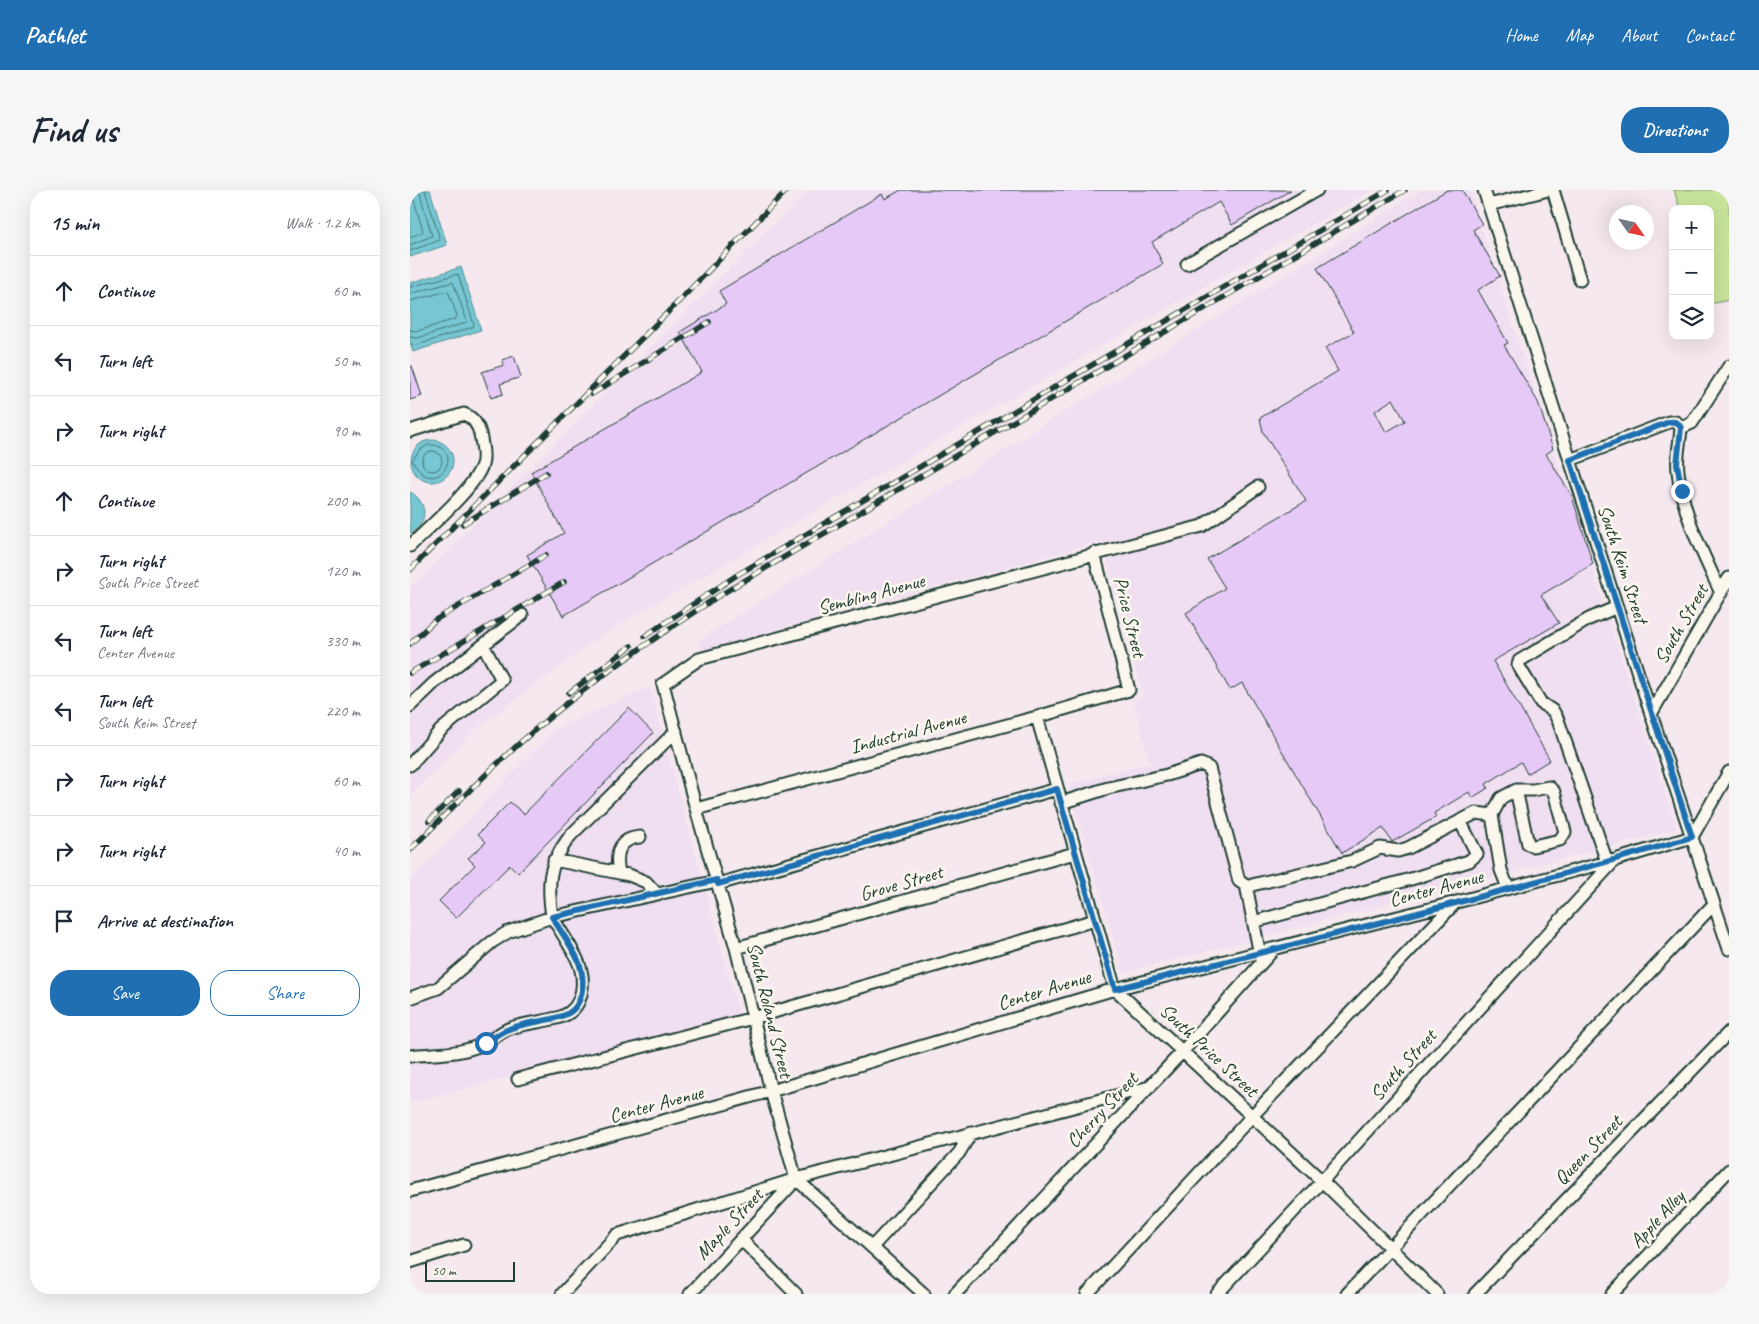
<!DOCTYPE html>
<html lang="en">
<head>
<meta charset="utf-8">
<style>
	:root { --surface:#fff; --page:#f6f6f7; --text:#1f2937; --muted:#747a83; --line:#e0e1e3; --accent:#1f6fb2 }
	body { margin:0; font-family:Caveat,sans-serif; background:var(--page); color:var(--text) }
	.controls { position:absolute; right:15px; top:15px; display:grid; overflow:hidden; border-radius:10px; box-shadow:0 5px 20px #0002 }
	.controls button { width:45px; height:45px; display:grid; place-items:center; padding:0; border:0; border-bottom:1px solid var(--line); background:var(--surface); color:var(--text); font:25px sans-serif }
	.compass { position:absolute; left:1199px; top:15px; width:45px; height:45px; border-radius:50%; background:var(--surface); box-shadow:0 5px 20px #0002; rotate:124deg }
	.scale { position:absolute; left:15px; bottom:12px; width:90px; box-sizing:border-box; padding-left:5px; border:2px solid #1f3d34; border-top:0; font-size:14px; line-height:18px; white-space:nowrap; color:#1f3d34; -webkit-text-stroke:4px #fbf7ec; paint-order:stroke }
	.stop { position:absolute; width:15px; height:15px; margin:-11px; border:4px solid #1f6fb2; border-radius:50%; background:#fff }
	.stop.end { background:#1f6fb2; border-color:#fff; box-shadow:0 1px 5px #0008 }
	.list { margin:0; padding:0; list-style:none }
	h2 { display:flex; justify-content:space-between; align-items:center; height:65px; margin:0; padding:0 20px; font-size:21px }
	h2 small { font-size:16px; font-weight:400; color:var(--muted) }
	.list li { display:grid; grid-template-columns:32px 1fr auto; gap:15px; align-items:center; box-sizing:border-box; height:70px; padding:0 20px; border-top:1px solid var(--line) }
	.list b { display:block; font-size:19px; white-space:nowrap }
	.list p { margin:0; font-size:16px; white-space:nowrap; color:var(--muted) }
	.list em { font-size:16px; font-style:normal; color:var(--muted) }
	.actions { display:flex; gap:10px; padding:15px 20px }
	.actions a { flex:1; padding:11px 0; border:1px solid var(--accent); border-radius:20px; text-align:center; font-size:18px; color:var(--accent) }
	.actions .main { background:var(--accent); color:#fff }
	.icon { flex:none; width:28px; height:28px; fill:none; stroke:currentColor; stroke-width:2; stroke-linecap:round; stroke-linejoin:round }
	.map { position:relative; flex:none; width:1319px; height:1104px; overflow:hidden; border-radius:20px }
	header { display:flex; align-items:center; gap:30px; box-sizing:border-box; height:70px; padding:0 25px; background:var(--accent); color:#fff }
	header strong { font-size:24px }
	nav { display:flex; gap:28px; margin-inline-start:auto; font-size:18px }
	.intro { display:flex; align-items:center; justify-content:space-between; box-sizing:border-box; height:120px; padding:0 30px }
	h1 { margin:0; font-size:35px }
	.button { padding:12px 22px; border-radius:20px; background:var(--accent); color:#fff; font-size:18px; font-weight:700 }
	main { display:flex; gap:30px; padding:0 30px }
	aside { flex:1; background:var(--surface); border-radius:20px; box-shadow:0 5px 20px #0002 }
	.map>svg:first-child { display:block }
</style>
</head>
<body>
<header>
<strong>Pathlet</strong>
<nav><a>Home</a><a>Map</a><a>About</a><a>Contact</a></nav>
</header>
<div class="intro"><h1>Find us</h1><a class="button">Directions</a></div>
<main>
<aside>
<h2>15 min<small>Walk · 1.2 km</small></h2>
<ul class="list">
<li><svg class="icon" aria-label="ahead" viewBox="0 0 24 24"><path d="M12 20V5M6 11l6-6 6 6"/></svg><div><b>Continue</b></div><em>60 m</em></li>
<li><svg class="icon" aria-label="left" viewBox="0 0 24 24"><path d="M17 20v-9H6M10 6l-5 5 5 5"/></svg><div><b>Turn left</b></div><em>50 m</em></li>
<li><svg class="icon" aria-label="right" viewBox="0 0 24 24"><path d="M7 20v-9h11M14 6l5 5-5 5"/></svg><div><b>Turn right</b></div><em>90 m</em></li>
<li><svg class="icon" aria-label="ahead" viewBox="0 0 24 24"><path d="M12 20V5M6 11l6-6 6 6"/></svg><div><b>Continue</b></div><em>200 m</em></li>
<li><svg class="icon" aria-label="right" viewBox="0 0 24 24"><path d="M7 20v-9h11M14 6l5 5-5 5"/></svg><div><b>Turn right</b><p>South Price Street</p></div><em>120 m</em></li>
<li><svg class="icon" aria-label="left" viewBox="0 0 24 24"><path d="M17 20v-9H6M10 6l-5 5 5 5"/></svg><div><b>Turn left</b><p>Center Avenue</p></div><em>330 m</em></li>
<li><svg class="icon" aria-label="left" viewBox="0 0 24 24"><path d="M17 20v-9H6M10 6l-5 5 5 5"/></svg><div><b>Turn left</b><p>South Keim Street</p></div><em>220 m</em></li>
<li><svg class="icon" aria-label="right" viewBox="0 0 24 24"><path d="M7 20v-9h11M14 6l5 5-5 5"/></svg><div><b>Turn right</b></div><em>60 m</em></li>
<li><svg class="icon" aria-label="right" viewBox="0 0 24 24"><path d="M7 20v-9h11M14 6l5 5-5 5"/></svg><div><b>Turn right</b></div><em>40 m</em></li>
<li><svg class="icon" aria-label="arrive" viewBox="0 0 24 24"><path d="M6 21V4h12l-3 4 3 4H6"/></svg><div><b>Arrive at destination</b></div></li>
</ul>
<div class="actions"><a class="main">Save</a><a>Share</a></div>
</aside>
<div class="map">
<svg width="1319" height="1104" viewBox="0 0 1319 1104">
	<rect width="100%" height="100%" fill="#f5e9ef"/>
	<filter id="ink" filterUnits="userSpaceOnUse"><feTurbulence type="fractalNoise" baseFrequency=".02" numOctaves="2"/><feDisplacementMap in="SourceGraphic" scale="10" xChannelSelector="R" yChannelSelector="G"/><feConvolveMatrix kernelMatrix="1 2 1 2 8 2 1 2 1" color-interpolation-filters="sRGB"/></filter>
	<g filter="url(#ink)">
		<path fill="#f0dff1" d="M398 0H962L195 443 66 539 0 606V398Z
			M1012 0H1059L1267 639 713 783 658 594 740 573 723 510 733 506 693 351 293 460 288 450Z
			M240 497 330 828 0 913V691L143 540Z"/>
		<path fill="#c8e39a" stroke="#749067" d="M1264 0H1319V110L1300 114V19H1270Z"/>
		<path fill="#77c6d3" stroke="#548f93" d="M0 0H20L37 55 0 67Z
			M51 77 71 140 3 162 0 152V93Z
			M1 271a21 21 0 1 1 42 0a21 21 0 1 1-42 0Z
			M0 302C18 311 19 334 0 343Z"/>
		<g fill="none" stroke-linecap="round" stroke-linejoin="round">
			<path stroke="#427474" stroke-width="1" d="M0 47 11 43 13 41 1 0
				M0 55 22 46 9 0
				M0 61 30 50 15 0
				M0 97 48 84 64 135 63 137 7 155 0 154
				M0 104 43 92 57 131 55 133 8 148 0 147
				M0 111 38 101 47 126 45 129 8 141 0 140
				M18 255C28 254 35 258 38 268 38 281 26 292 13 284 9 281 6 275 2 271L9 261Z
				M12 271a10 10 0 1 1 20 0a10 10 0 1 1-20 0Z"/>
		</g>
		<path fill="#e6c9f7" stroke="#1f3d34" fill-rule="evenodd" d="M491 0H881L822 35 809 12 742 52 753 74 153 426 117 365 154 343 121 282 292 182 270 142 316 114 309 101 472 4 475 9Z
			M1037 0H1052L1072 34 1063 40 1090 86 1068 100 1098 153 1094 155 1128 212 1143 259 1136 264 1162 306 1183 374 1131 405 1149 433 1083 471 1140 570 1117 584 1111 572 1076 594 1078 598 1062 608 1059 602 1024 623 1026 627 982 652 973 638 932 663 832 493 820 500 776 423 815 398 797 369 896 311 853 242 850 228 928 181 915 158 944 142 907 78ZM983 209 995 231 976 242 965 221Z
			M104 166 111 187 90 194 93 204 81 208 72 182 94 175 92 170Z
			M0 176H2L12 206 0 210Z
			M219 518 243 543 108 683 100 675 46 728 29 711 65 675 58 668 76 652 68 644 100 612 114 624Z"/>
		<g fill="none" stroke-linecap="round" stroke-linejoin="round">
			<defs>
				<path id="minor" d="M1074 0 1241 524 1319 759
					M1143 0 1170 90
					M1079 15 1138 0
					M777 74 907 0
					M1271 238 1282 233 1319 176
					M0 241 54 224C64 228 68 235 70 244 72 253 75 267 72 275 63 300 20 336 0 356
					M1160 270 1259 232C1266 231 1268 232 1271 238 1270 253 1266 267 1268 281 1272 323 1293 364 1311 403
					M0 516 24 493 112 425
					M1241 524 1319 388
					M627 527 705 799 912 991 1027 1104
					M266 541 160 646C138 676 137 690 142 727L307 691
					M0 575 31 540 92 490 73 455
					M651 613 698 598 757 585 791 574 799 578 829 691 839 698
					M286 619 627 527 719 500 684 363
					M1282 647 1319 582
					M144 670 219 685 236 692 247 704
					M1197 672 1148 530 1143 521 1131 513 1108 475 1109 471 1179 429 1207 417
					M209 683C205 664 208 649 230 647
					M308 694 647 599
					M1098 698 1091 680 1082 625 1091 608 1106 600H1123L1139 597 1144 602 1155 642 1150 650 1123 656 1118 654 1106 600
					M843 732 1001 689 1059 671 1067 664 1050 631
					M326 758 665 663
					M851 770 837 700 842 695 942 671 970 658 988 661 998 658 1066 623 1082 625
					M0 808 28 798 82 752 98 742 142 727C150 740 160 755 167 769 176 788 175 817 153 826 137 832 118 832 101 838 91 841 84 849 75 853 51 865 26 863 0 866
					M108 889 343 828 685 730
					M0 1001 361 901 705 799 1047 712 1205 670 1282 647
					M331 1049 386 1104
					M462 1057 549 963 561 943
					M0 1072 54 1055
					M152 1104 207 1045 386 989 740 897
					M280 1104 386 990
					M514 1104 386 989 361 901 326 758 286 619 253 494 289 469 792 336 848 297
					M545 1104 772 862 864 759
					M677 1104 842 926 1046 712
					M807 1104 912 991 1205 670
					M937 1104 1304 714
					M1065 1104 1319 842
					M1202 1104 1319 980"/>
			</defs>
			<use href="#minor" stroke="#1f3d34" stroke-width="15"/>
			<use href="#minor" stroke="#fbf7ec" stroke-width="11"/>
			<defs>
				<path id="rail" d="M182 204 299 132
					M53 334 136 283
					M0 380 272 108 377 0
					M235 446 327 385 978 0
					M0 454 25 430 136 365
					M0 483 154 392
					M159 503 221 456
					M19 631 49 601
					M0 660C50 610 99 559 155 515 204 475 257 440 310 405L995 0"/>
			</defs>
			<use href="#rail" stroke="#1f3d34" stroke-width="5.5"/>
			<use href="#rail" stroke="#fbf7ec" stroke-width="4" stroke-dasharray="11" stroke-linecap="butt"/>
		</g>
	</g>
	<g fill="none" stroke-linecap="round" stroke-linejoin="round" filter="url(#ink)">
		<path stroke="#1f6fb2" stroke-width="6" d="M76 853C83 848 90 842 99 839 115 832 135 832 152 826 175 819 176 789 168 770 161 755 150 740 142 727L307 690 308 694 647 599 705 799C898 751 1091 704 1282 647L1160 270 1259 232C1266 231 1268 232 1271 238L1267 274 1272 301"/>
	</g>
	<g text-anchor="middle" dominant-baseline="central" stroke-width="5" stroke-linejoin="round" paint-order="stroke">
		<g font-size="20" fill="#1f3d34" stroke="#fbf7ec">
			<text transform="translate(1213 374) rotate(72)">South Keim Street</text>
			<text transform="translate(461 404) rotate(-15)">Sembling Avenue</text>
			<text transform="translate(720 427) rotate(76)">Price Street</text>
			<text transform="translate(1271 434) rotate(-60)">South Street</text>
			<text transform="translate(498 542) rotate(-15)">Industrial Avenue</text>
			<text transform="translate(491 693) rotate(-16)">Grove Street</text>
			<text transform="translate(1026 698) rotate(-15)">Center Avenue</text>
			<text transform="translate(634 800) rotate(-17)">Center Avenue</text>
			<text transform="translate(360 820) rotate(76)">South Roland Street</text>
			<text transform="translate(799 860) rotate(43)">South Price Street</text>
			<text transform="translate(993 875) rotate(-48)">South Street</text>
			<text transform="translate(246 914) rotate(-15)">Center Avenue</text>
			<text transform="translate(692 920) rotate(-47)">Cherry Street</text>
			<text transform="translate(1178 960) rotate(-46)">Queen Street</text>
			<text transform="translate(1247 1029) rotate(-47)">Apple Alley</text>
			<text transform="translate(319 1034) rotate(-47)">Maple Street</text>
		</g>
	</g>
</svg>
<div class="controls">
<button>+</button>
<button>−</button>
<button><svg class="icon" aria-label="layers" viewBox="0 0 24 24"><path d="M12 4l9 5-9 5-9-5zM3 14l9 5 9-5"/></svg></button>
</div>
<svg class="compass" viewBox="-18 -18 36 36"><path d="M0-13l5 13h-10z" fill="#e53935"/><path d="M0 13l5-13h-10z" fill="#747a83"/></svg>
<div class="scale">50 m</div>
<div class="stop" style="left:76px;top:853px"></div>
<div class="stop end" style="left:1272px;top:301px"></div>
</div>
</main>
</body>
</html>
